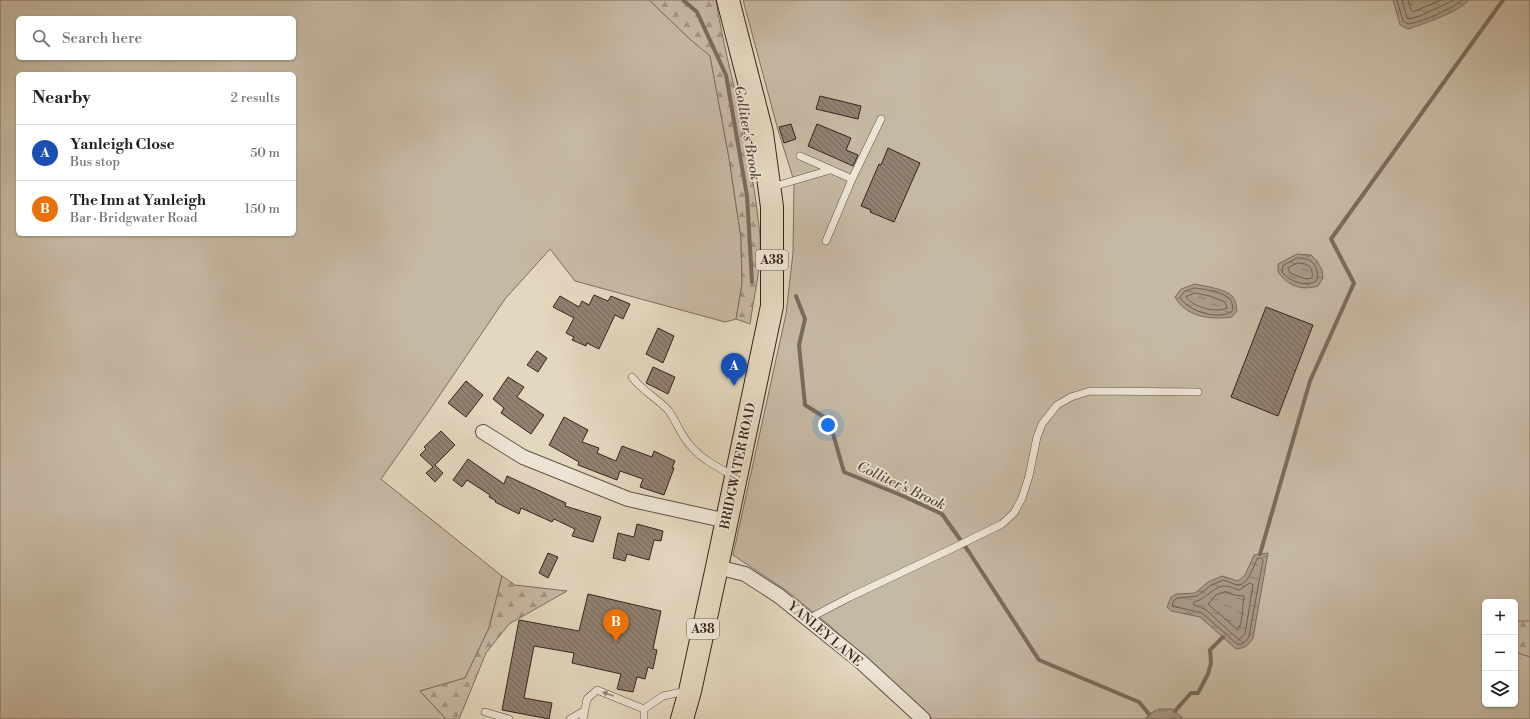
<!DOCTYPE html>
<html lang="en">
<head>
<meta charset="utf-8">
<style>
	:root { --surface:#fff; --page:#f2f2f2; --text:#202124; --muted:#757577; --line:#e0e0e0; --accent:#2563eb }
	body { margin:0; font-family:"Libre Bodoni",serif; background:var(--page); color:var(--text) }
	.controls { position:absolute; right:12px; bottom:12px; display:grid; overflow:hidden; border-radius:6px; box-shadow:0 1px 3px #0004 }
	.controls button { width:36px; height:36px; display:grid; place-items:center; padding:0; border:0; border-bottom:1px solid var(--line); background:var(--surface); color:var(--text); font:20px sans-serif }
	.you { position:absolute; left:828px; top:425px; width:14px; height:14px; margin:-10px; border:3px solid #fff; border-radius:50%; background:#1a73e8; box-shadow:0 0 0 6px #1a73e833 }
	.badge { display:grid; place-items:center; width:26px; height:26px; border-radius:50%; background:var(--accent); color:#fff; font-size:13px; font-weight:700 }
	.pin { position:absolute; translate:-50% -33px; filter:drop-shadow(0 1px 2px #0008) }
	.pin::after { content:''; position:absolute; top:21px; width:14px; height:12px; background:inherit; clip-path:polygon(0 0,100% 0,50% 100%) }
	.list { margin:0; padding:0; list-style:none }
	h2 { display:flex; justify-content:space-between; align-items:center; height:52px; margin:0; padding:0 16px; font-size:17px }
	h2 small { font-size:13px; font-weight:400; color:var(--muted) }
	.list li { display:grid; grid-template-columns:26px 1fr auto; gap:12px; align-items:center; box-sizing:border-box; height:56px; padding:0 16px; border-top:1px solid var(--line) }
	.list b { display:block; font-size:15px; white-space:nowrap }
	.list p { margin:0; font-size:13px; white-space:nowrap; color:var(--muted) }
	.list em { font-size:13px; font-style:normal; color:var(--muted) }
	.icon { flex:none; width:22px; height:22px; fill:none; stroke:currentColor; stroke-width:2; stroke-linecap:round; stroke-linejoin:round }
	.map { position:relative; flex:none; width:1530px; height:719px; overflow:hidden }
	.search { position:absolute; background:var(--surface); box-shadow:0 1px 3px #0004; left:16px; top:16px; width:280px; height:44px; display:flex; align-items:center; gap:10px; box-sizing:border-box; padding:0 14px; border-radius:6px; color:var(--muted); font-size:15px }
	.panel { position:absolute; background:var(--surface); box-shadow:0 1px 3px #0004; left:16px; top:72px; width:280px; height:164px; border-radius:6px }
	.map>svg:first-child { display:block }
</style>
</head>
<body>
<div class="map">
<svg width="1530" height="719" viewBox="0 0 1530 719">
	<defs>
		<pattern id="forest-firs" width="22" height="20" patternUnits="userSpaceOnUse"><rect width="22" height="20" fill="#c6b9a3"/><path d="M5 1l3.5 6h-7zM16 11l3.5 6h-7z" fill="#a29684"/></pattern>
		<pattern id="water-ripples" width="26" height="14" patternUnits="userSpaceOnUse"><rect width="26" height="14" fill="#a89a87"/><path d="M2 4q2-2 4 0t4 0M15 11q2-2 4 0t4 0" fill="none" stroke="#8a7d6e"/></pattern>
		<pattern id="building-back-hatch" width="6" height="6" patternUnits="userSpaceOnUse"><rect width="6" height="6" fill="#908171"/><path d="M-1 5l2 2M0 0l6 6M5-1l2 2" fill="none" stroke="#76695c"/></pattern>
	</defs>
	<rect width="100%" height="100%" fill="#e3d7be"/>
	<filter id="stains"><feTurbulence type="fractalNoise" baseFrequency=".005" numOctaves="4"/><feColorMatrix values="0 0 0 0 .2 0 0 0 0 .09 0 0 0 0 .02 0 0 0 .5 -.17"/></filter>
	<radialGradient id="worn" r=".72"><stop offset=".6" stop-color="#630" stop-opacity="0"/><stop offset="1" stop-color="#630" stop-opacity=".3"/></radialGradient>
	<path fill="#c6b9a3" stroke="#7e6e60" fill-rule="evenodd" d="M0 0H649L692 41 710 55 729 158 741 238 742 284 736 319 725 322 575 281 550 249 505 299 431 408 381 479 502 576 489 628 465 678 420 691 446 719H0ZM18 18H294V58H18ZM18 74H294V234H18Z
		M743 0H1530V719H932L829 625 787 591 733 555 786 314 793 253 794 181 778 130ZM1485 602H1515V704H1485Z"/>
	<path fill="url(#forest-firs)" stroke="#7e6e60" d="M649 0H716C722 39 732 77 741 116 749 155 756 196 760 236 762 265 754 295 750 324L736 319 742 284 741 238 729 158 710 56 692 41Z
		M502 576 515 585 567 591 509 624 486 653 459 719H446L420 691 465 678 489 628Z
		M1515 621H1530V657L1515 652Z"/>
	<path fill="url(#water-ripples)" stroke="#7a6b5d" d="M1393 0H1469C1459 12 1423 24 1408 29L1400 25Z
		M1297 254 1311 255 1317 261 1322 270 1323 278 1318 286C1301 291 1288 286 1278 272V264Z
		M1195 284C1204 286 1226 289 1232 296 1236 300 1236 305 1237 311L1232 317C1210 320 1186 317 1175 297L1181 289Z
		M1268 553 1253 638C1248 646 1245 648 1236 649L1200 617 1171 611 1167 607 1171 597 1176 594 1195 593 1208 582 1222 576 1238 581 1245 575 1254 555Z
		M1159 709H1172L1182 717V719H1145L1149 714Z"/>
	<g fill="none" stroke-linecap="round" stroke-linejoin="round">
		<path stroke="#6f5f52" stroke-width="1" d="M1397 0 1403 21 1408 24C1428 20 1446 11 1463 0
			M1402 0 1407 18 1409 19 1420 16 1454 0
			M1408 0 1411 10 1413 12 1441 0
			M1297 258C1311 258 1316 262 1318 277L1315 282C1303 286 1290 282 1282 272L1283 266Z
			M1298 263C1307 263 1314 267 1312 278L1306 279 1290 273 1288 268Z
			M1194 288C1203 289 1222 292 1229 298 1232 301 1233 306 1233 310 1222 322 1186 311 1180 297L1184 292Z
			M1195 293 1210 296 1225 302 1227 308C1216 313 1194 308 1186 297Z
			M1261 558 1263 560 1249 636C1246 642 1243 645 1237 644L1202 613 1172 606 1174 600 1178 598 1197 596 1210 586 1223 580C1228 581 1234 585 1239 585 1249 583 1253 567 1257 559Z
			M1250 583 1253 585 1245 634 1240 639H1238L1205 609 1194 605V602C1205 600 1216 584 1226 586 1231 586 1234 589 1239 590Z
			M1225 592 1234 595 1244 596 1241 623 1238 630 1208 604 1216 595Z"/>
		<path stroke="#7a6b5d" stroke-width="4" d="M683 0 697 12 726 75 747 196 752 282
			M796 296 805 319 799 345 805 405 829 420 844 472 903 496 942 514 969 552 1039 660 1139 702 1149 714
			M1260 554 1310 381 1354 283 1331 239 1503 0
			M1175 711 1191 693H1198L1208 674 1211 663 1210 650 1223 637"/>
	</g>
	<path fill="url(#building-back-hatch)" stroke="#36241d" d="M820 96 861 106 858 119 816 109Z
		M791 124 796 139 784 143 779 127Z
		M817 124 851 138 846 150 858 155 853 166 808 146Z
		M888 148 920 163 894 222 870 212 871 210 861 206 879 164 881 165Z
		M594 295 608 301 611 296 630 304 623 319 615 315 599 349 587 343 586 346 572 340 574 337 566 333 574 318 553 307 560 296 579 307 582 301 589 305Z
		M1266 307 1313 325 1278 416 1231 397Z
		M658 328 674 336 663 363 646 354Z
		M537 351 547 358 538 372 527 365Z
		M653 367 675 377 668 394 646 383Z
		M508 377 524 387 517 397 544 415 531 434 501 413 504 408 493 399Z
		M466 381 483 395 466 417 448 403Z
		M564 417 588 430 582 442 599 448 597 453 616 461 622 446 652 457 654 451 675 461 672 468H674L664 495 640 487 643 479 620 471 617 480 578 465 579 462 549 445Z
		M441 431 455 445 435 465 443 473 435 482 426 473 433 467 420 455 426 449 424 447Z
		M468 459 504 484 507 476 566 503 565 506 601 517 593 542 572 536 575 529 554 519 552 522 521 508 519 514 495 502 496 501 489 497 490 495 467 480 462 487 453 480Z
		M637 524 663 531 661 541 654 540 649 560 627 554 625 561 613 558 618 533 634 537Z
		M548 553 558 557 548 578 539 573Z
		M588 594 661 611 653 649 657 650 653 669 648 667 645 679 637 677 633 692 617 689 621 674 572 663 574 653 534 646 524 698 552 703 549 719 502 710 519 620 579 631Z"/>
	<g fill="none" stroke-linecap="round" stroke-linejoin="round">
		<defs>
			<path id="service" d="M800 156 852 179
				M772 187 830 170
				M826 241 852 179 881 119
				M632 377C641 390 657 398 668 410 676 420 680 434 689 444 701 459 717 467 734 476
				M808 619 850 597 947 551 1002 524 1014 513 1022 498 1029 476 1037 437 1042 424 1057 405 1071 397 1090 391 1198 392
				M485 712 509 719
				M570 719 584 711
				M583 719 587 699 597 690 644 709
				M644 719V709L663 696 686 691"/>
			<path id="minor" d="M483 432 523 457 628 499 727 521
				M717 567 745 574 779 596 860 661 923 719"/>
			<path id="trunk" d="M682 719 690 691 717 567 772 306V207L762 133 728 0"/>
		</defs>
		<use href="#service" stroke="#615145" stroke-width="8"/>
		<use href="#minor" stroke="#615145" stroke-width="16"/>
		<use href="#trunk" stroke="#36241d" stroke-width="24"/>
		<use href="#service" stroke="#ede5d5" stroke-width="7"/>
		<use href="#minor" stroke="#ede5d5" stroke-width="14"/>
		<use href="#trunk" stroke="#e3d7be" stroke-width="22"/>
	</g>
	<defs><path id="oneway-solid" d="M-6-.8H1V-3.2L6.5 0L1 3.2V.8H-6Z"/></defs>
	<use fill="#928479" href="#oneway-solid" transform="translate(608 694) rotate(-160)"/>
	<g text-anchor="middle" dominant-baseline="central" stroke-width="3.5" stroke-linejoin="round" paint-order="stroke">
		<g fill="#ede5d5" stroke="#6d5e54" stroke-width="1">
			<rect x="756" y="250" width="32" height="20" rx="3"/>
			<rect x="687" y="619" width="32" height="20" rx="3"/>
		</g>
		<g font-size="12" font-weight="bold" fill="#36241d">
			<text x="772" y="260">A38</text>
			<text x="703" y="629">A38</text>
		</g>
		<g font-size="13" fill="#36241d" stroke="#ede5d5">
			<text transform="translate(738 466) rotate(-78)">BRIDGWATER ROAD</text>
			<text transform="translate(825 634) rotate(40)">YANLEY LANE</text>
		</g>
		<g font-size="14" font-style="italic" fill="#58473d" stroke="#ede5d5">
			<text transform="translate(747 133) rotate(80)">Colliter's Brook</text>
			<text transform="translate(901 486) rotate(25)">Colliter's Brook</text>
		</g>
	</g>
	<rect width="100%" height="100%" filter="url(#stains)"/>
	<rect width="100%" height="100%" fill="url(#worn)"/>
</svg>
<div class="controls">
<button>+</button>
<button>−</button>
<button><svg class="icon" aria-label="layers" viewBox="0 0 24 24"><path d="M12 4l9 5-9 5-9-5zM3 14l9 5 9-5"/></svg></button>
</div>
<div class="you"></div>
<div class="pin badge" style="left:734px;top:386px;background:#1a4fb4">A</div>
<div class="pin badge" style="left:616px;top:642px;background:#e8710a">B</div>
<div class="search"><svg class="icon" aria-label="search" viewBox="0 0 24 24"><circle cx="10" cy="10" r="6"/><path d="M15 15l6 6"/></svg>Search here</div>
<section class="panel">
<h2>Nearby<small>2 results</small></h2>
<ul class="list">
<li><span class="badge" style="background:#1a4fb4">A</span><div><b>Yanleigh Close</b><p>Bus stop</p></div><em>50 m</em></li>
<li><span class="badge" style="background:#e8710a">B</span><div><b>The Inn at Yanleigh</b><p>Bar · Bridgwater Road</p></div><em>150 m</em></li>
</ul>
</section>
</div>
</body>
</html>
